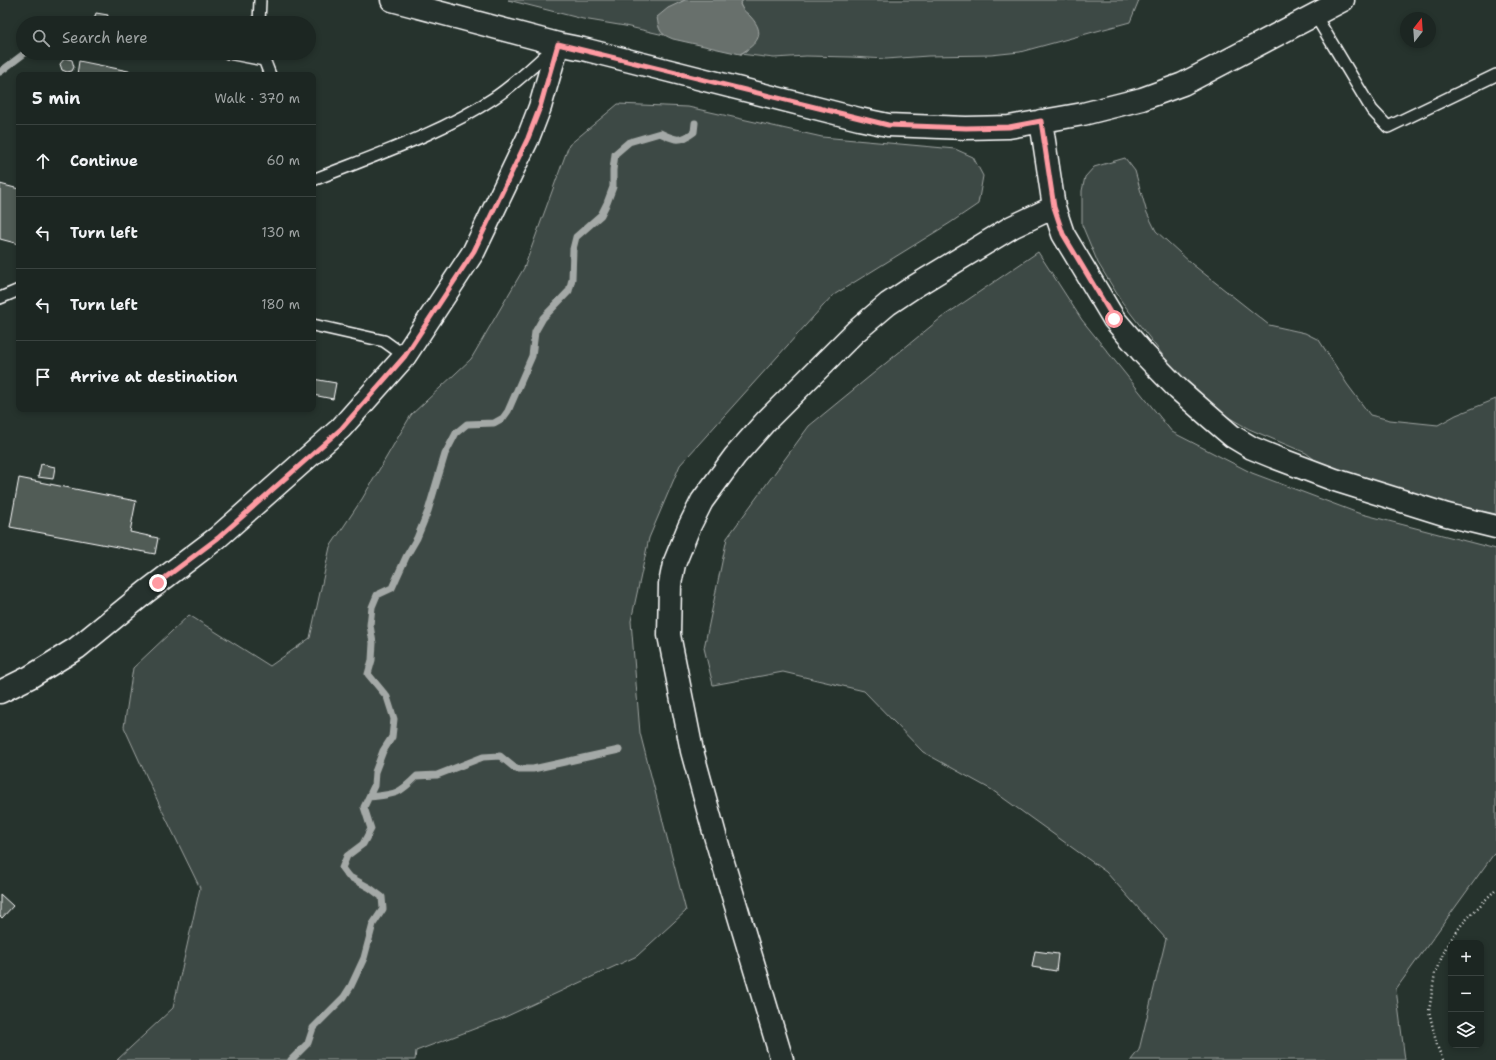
<!DOCTYPE html>
<html lang="en">
<head>
<meta charset="utf-8">
<style>
	:root { --surface:#1c2622; --page:#29322f; --text:#f1f3f6; --muted:#a0a5a5; --line:#3a4340 }
	body { margin:0; font-family:"Shantell Sans",sans-serif; background:var(--page); color:var(--text) }
	.controls { position:absolute; right:12px; bottom:12px; display:grid; overflow:hidden; border-radius:8px; box-shadow:0 2px 6px #0003 }
	.controls button { width:36px; height:36px; display:grid; place-items:center; padding:0; border:0; border-bottom:1px solid var(--line); background:var(--surface); color:var(--text); font:20px sans-serif }
	.compass { position:absolute; left:1400px; top:12px; width:36px; height:36px; border-radius:50%; background:var(--surface); box-shadow:0 2px 6px #0003; rotate:17deg }
	.stop { position:absolute; width:12px; height:12px; margin:-9px; border:3px solid #ff9aa2; border-radius:50%; background:#fff }
	.stop.end { background:#ff9aa2; border-color:#fff; box-shadow:0 1px 4px #0008 }
	.list { margin:0; padding:0; list-style:none }
	h2 { display:flex; justify-content:space-between; align-items:center; height:52px; margin:0; padding:0 16px; font-size:17px }
	h2 small { font-size:13px; font-weight:400; color:var(--muted) }
	.list li { display:grid; grid-template-columns:26px 1fr auto; gap:12px; align-items:center; box-sizing:border-box; height:72px; padding:0 16px; border-top:1px solid var(--line) }
	.list b { display:block; font-size:15px; white-space:nowrap }
	.list em { font-size:13px; font-style:normal; color:var(--muted) }
	.icon { flex:none; width:22px; height:22px; fill:none; stroke:currentColor; stroke-width:2; stroke-linecap:round; stroke-linejoin:round }
	.map { position:relative; flex:none; width:1496px; height:1060px; overflow:hidden }
	.search { position:absolute; background:var(--surface); box-shadow:0 2px 6px #0003; left:16px; top:16px; width:300px; height:44px; display:flex; align-items:center; gap:10px; box-sizing:border-box; padding:0 14px; border-radius:22px; color:var(--muted); font-size:15px }
	.panel { position:absolute; background:var(--surface); box-shadow:0 2px 6px #0003; left:16px; top:72px; width:300px; height:340px; border-radius:8px }
	.map>svg:first-child { display:block }
</style>
</head>
<body>
<div class="map">
<svg width="1496" height="1060" viewBox="0 0 1496 1060">
	<rect width="100%" height="100%" fill="#26332d"/>
	<filter id="ink" filterUnits="userSpaceOnUse"><feTurbulence type="fractalNoise" baseFrequency=".025" numOctaves="2"/><feDisplacementMap in="SourceGraphic" scale="8" xChannelSelector="R" yChannelSelector="G"/><feConvolveMatrix kernelMatrix="1 2 1 2 8 2 1 2 1" color-interpolation-filters="sRGB"/></filter>
	<g filter="url(#ink)">
		<path fill="#3e4944" stroke="#9ea4a2" d="M508 0H685L681 2 659 27 664 35 625 26 583 19Z
			M743 0H1139L1130 22 1020 52 991 55 928 56 886 59 851 57 806 56 774 58 740 54 748 50 750 17 743 10 740 4Z
			M618 104 688 107 822 137 955 149 973 157 983 176 978 204 950 223 832 296 680 465 649 538 631 621 640 733 686 911 637 956 503 1018 416 1051 415 1060H117L173 1008 200 888 160 806 124 727 133 668 189 615 270 666 310 638 330 547 362 499 411 415 471 359 524 268 569 145Z
			M1125 158 1135 171 1147 213 1156 231 1192 264 1269 325 1305 333 1319 340 1347 384 1370 415 1390 420 1438 425 1456 415 1496 399V514L1436 501 1323 466 1306 453 1249 429 1205 404 1181 379 1122 302 1098 263 1082 225V191L1085 177 1094 167Z
			M1038 252 1082 320 1172 432 1252 473 1358 513 1496 549V851L1396 989 1405 1060H1131L1139 1050 1166 939 1106 872 992 790 923 752 864 691 783 672 713 685 704 648 727 538 809 426 941 318Z"/>
		<path fill="#67706c" stroke="#a4a9a7" d="M685 0H743L740 4C742 10 746 12 750 16 767 34 757 44 740 54L673 39C660 34 659 31 657 17L668 8Z"/>
		<g fill="none" stroke-linecap="round" stroke-linejoin="round">
			<path stroke="#a4a9a7" stroke-width="7" d="M0 72 25 53
				M369 797C396 794 398 795 417 776L437 775 483 757 500 756 516 769H533L619 750
				M291 1060 308 1043 313 1028 344 997 351 986 364 958 373 924 383 909 382 897 370 888 348 876 342 868 347 856 363 844 371 829 364 807 374 786 375 772 383 751 392 737 394 719 387 697 368 674 372 660 373 643 370 625 372 607 377 595 392 588 406 557 417 538 428 511 445 454 456 433 467 424 494 423 503 418 508 411 532 356 535 332 543 318 569 291 572 279 573 249 576 237 601 215 607 203 613 187V170L615 154 629 142 660 133C675 140 680 143 694 132L695 123"/>
		</g>
		<path fill="#515c57" stroke="#fff" d="M96 13 108 15 106 23H93Z
			M80 53H97L94 57 88 58Z
			M65 58 72 60 74 67 72 71 67 72 62 70 60 64Z
			M79 61 148 75H77Z
			M0 184 19 189V244L0 239Z
			M313 379 336 383 333 399 313 395Z
			M41 464 55 467 53 479 38 477Z
			M19 478 136 501 130 532 158 538 155 554 10 527Z
			M0 894 13 906 2 918 0 916Z
			M1035 951 1058 954 1056 971 1032 967Z"/>
		<g fill="none" stroke-linecap="round" stroke-linejoin="round">
			<defs>
				<path id="service" d="M1315 15 1372 110 1388 127 1496 75
					M259 23 260 0
					M228 53 264 60
					M262 54 270 75
					M313 180C373 156 440 134 494 98 515 84 534 66 552 49
					M0 298 19 290
					M313 325 384 341 405 356"/>
				<path id="minor" d="M392 0 558 44 583 49 859 119 888 125 966 128 1009 127 1083 114 1142 99 1183 84 1343 0
					M1041 121 1054 207 1063 234 1114 319 1144 354 1178 389 1211 418 1232 436 1252 448 1274 457 1335 480 1447 515 1496 527
					M0 692 30 677 77 648 146 592 217 538 341 428 405 356 474 251 528 138 540 107 558 44
					M782 1060 716 839 692 751 669 635 670 584 674 564 689 527 702 501 735 456 766 421 855 332 888 304 912 288 1012 227 1054 207"/>
			</defs>
			<use href="#service" stroke="#fff" stroke-width="14"/>
			<use href="#minor" stroke="#fff" stroke-width="25"/>
			<path stroke="#fff" stroke-width="2.5" stroke-dasharray="1 3" stroke-linecap="butt" d="M1443 1060 1437 1046 1429 1011 1435 973 1447 945 1462 924 1496 889"/>
			<use href="#service" stroke="#26332d" stroke-width="11"/>
			<use href="#minor" stroke="#26332d" stroke-width="22"/>
		</g>
	</g>
	<g fill="none" stroke-linecap="round" stroke-linejoin="round" filter="url(#ink)">
		<path stroke="#ff9aa2" stroke-width="5" d="M158 583 218 538 342 428 405 356 474 251 528 138 540 107 558 44 888 125 966 128 1009 127 1041 121 1054 207 1063 234 1114 319"/>
	</g>
</svg>
<div class="controls">
<button>+</button>
<button>−</button>
<button><svg class="icon" aria-label="layers" viewBox="0 0 24 24"><path d="M12 4l9 5-9 5-9-5zM3 14l9 5 9-5"/></svg></button>
</div>
<svg class="compass" viewBox="-18 -18 36 36"><path d="M0-13l5 13h-10z" fill="#e53935"/><path d="M0 13l5-13h-10z" fill="#a0a5a5"/></svg>
<div class="stop" style="left:1114px;top:319px"></div>
<div class="stop end" style="left:158px;top:583px"></div>
<div class="search"><svg class="icon" aria-label="search" viewBox="0 0 24 24"><circle cx="10" cy="10" r="6"/><path d="M15 15l6 6"/></svg>Search here</div>
<section class="panel">
<h2>5 min<small>Walk · 370 m</small></h2>
<ul class="list">
<li><svg class="icon" aria-label="ahead" viewBox="0 0 24 24"><path d="M12 20V5M6 11l6-6 6 6"/></svg><div><b>Continue</b></div><em>60 m</em></li>
<li><svg class="icon" aria-label="left" viewBox="0 0 24 24"><path d="M17 20v-9H6M10 6l-5 5 5 5"/></svg><div><b>Turn left</b></div><em>130 m</em></li>
<li><svg class="icon" aria-label="left" viewBox="0 0 24 24"><path d="M17 20v-9H6M10 6l-5 5 5 5"/></svg><div><b>Turn left</b></div><em>180 m</em></li>
<li><svg class="icon" aria-label="arrive" viewBox="0 0 24 24"><path d="M6 21V4h12l-3 4 3 4H6"/></svg><div><b>Arrive at destination</b></div></li>
</ul>
</section>
</div>
</body>
</html>
